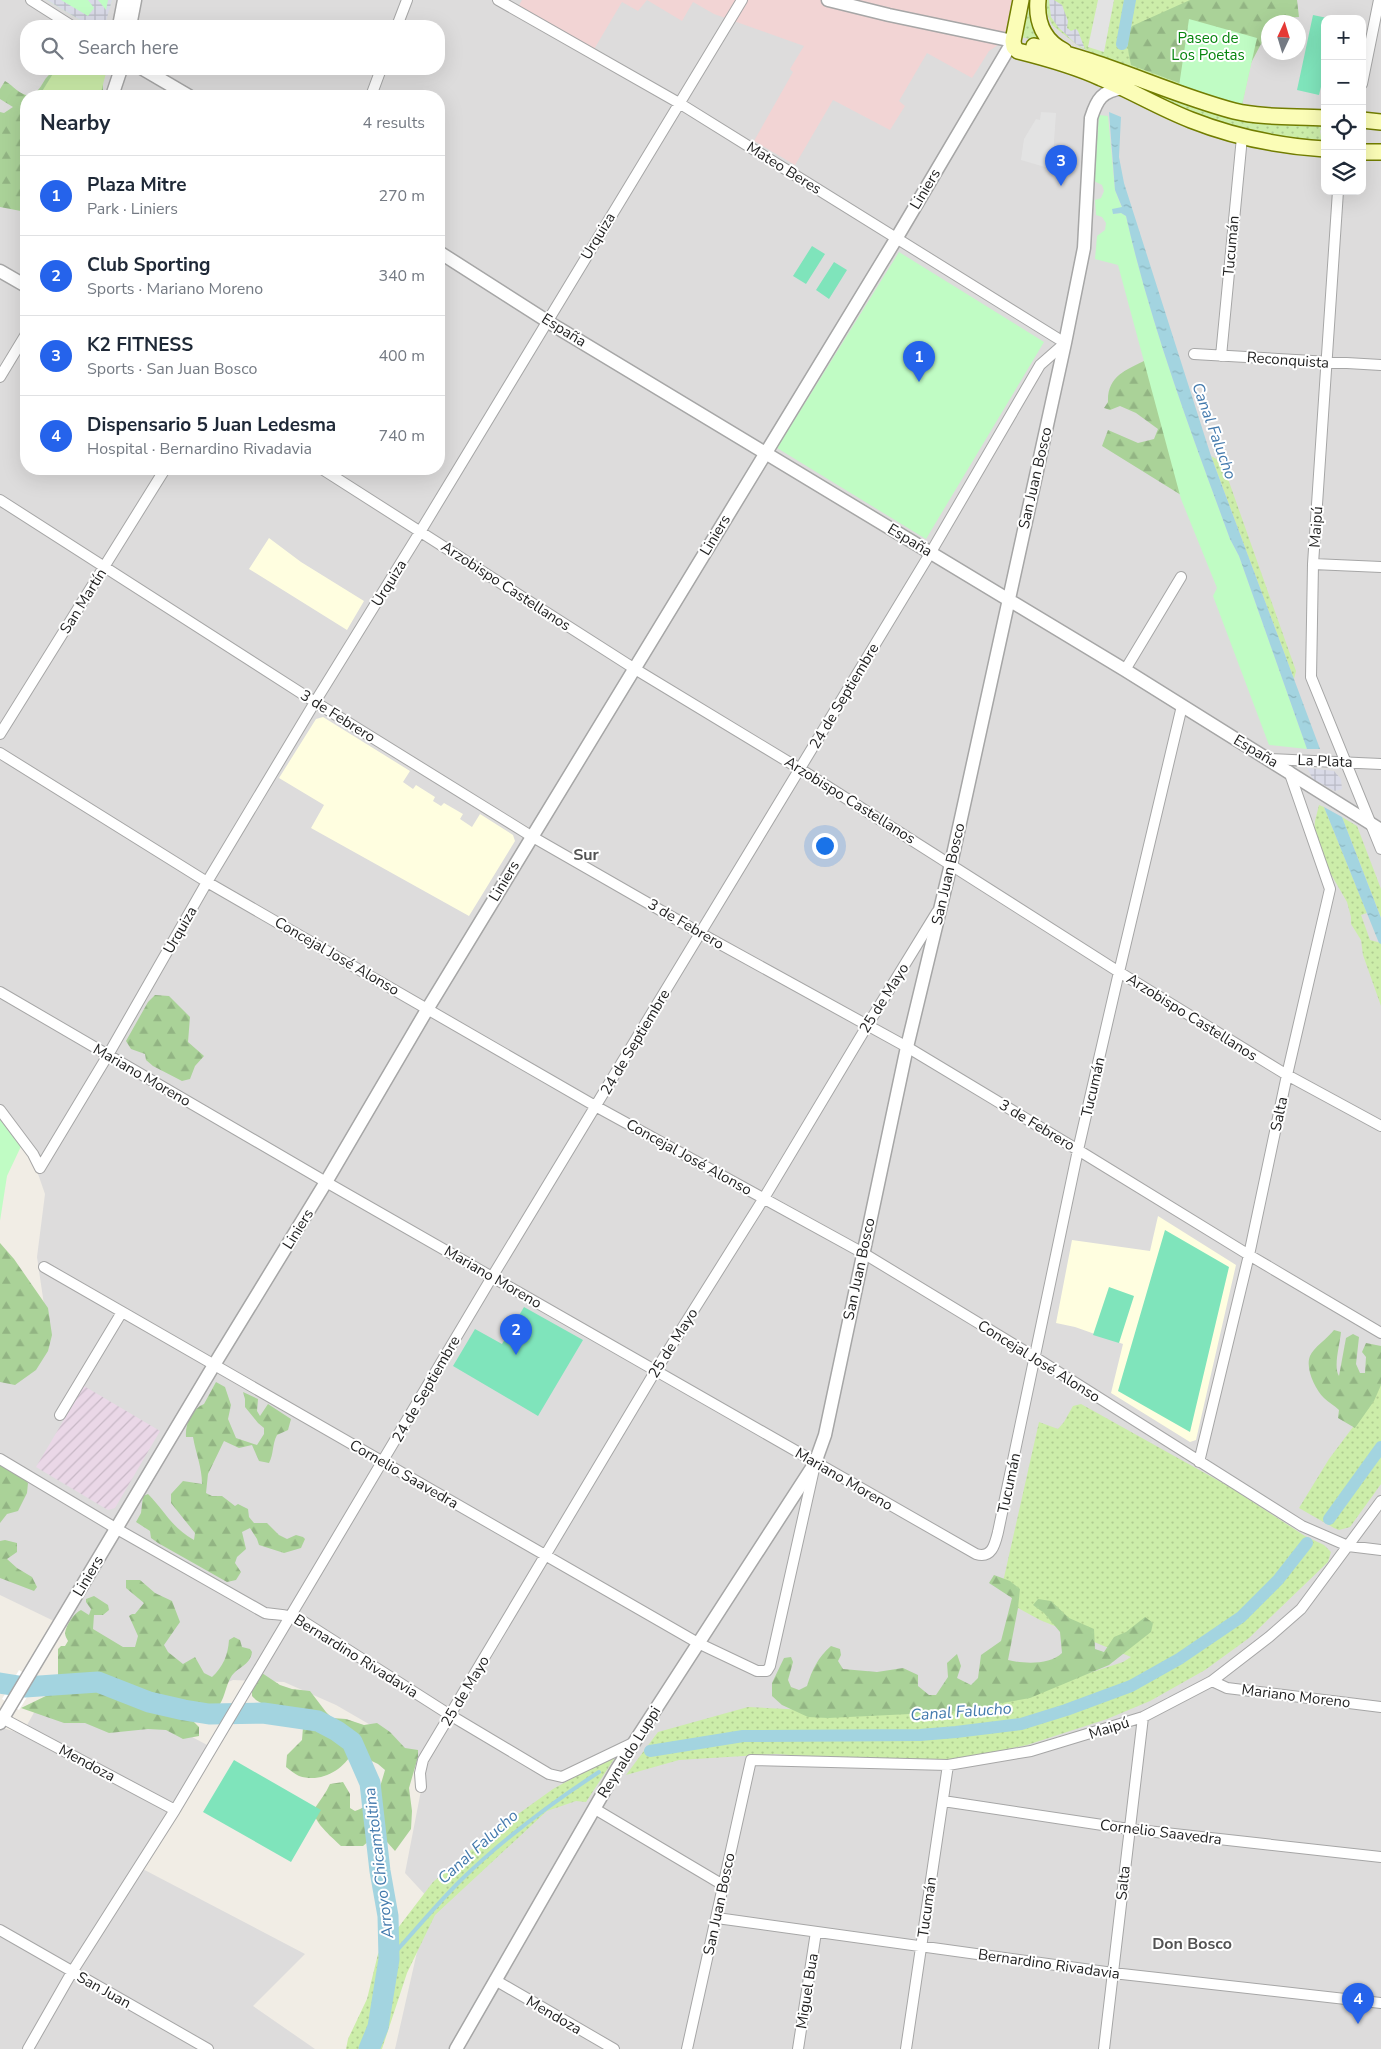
<!DOCTYPE html>
<html lang="en">
<head>
<meta charset="utf-8">
<style>
	:root { --surface:#fff; --page:#f2f2f3; --text:#1f2937; --muted:#747a83; --line:#e0e1e3; --accent:#2563eb }
	body { margin:0; font-family:"Nunito Sans",sans-serif; background:var(--page); color:var(--text) }
	.controls { position:absolute; right:15px; top:15px; display:grid; overflow:hidden; border-radius:10px; box-shadow:0 5px 20px #0002 }
	.controls button { width:45px; height:45px; display:grid; place-items:center; padding:0; border:0; border-bottom:1px solid var(--line); background:var(--surface); color:var(--text); font:25px sans-serif }
	.compass { position:absolute; left:1261px; top:15px; width:45px; height:45px; border-radius:50%; background:var(--surface); box-shadow:0 5px 20px #0002; rotate:4deg }
	.you { position:absolute; left:824px; top:845px; width:18px; height:18px; margin:-12px; border:4px solid #fff; border-radius:50%; background:#1a73e8; box-shadow:0 0 0 8px #1a73e833 }
	.badge { display:grid; place-items:center; width:32px; height:32px; border-radius:50%; background:var(--accent); color:#fff; font-size:16px; font-weight:700 }
	.pin { position:absolute; translate:-50% -41px; filter:drop-shadow(0 1px 2px #0008) }
	.pin::after { content:''; position:absolute; top:26px; width:18px; height:15px; background:inherit; clip-path:polygon(0 0,100% 0,50% 100%) }
	.list { margin:0; padding:0; list-style:none }
	h2 { display:flex; justify-content:space-between; align-items:center; height:65px; margin:0; padding:0 20px; font-size:21px }
	h2 small { font-size:16px; font-weight:400; color:var(--muted) }
	.list li { display:grid; grid-template-columns:32px 1fr auto; gap:15px; align-items:center; box-sizing:border-box; height:80px; padding:0 20px; border-top:1px solid var(--line) }
	.list b { display:block; font-size:19px; white-space:nowrap }
	.list p { margin:0; font-size:16px; white-space:nowrap; color:var(--muted) }
	.list em { font-size:16px; font-style:normal; color:var(--muted) }
	.icon { flex:none; width:28px; height:28px; fill:none; stroke:currentColor; stroke-width:2; stroke-linecap:round; stroke-linejoin:round }
	.map { position:relative; flex:none; width:1381px; height:2049px; overflow:hidden }
	.search { position:absolute; background:var(--surface); box-shadow:0 5px 20px #0002; left:20px; top:20px; width:425px; height:55px; display:flex; align-items:center; gap:12px; box-sizing:border-box; padding:0 18px; border-radius:20px; color:var(--muted); font-size:19px }
	.panel { position:absolute; background:var(--surface); box-shadow:0 5px 20px #0002; left:20px; top:90px; width:425px; height:385px; border-radius:20px }
	.map>svg:first-child { display:block }
</style>
</head>
<body>
<div class="map">
<svg width="1381" height="2049" viewBox="0 0 1381 2049">
	<defs>
		<pattern id="industrial-furrows" width="10" height="10" patternUnits="userSpaceOnUse" patternTransform="scale(1.25)"><rect width="10" height="10" fill="#ead7e7"/><path d="M-1 1l2-2M0 10L10 0M9 11l2-2" fill="none" stroke="#c8b8c6"/></pattern>
		<pattern id="grass-dots" width="8" height="8" patternUnits="userSpaceOnUse" patternTransform="scale(1.25)"><rect width="8" height="8" fill="#cceda9"/><path d="M2 2h.1M6 6h.1" fill="none" stroke="#afcb91" stroke-width="1.8" stroke-linecap="round"/></pattern>
		<pattern id="forest-firs" width="22" height="20" patternUnits="userSpaceOnUse" patternTransform="scale(1.25)"><rect width="22" height="20" fill="#aad298"/><path d="M5 1l3.5 6h-7zM16 11l3.5 6h-7z" fill="#92b483"/></pattern>
		<pattern id="plaza-grid" width="8" height="8" patternUnits="userSpaceOnUse" patternTransform="scale(1.25)"><rect width="8" height="8" fill="#d9dae7"/><path d="M0 4h8M4 0v8" fill="none" stroke="#babbc6"/></pattern>
		<pattern id="water-ripples" width="26" height="14" patternUnits="userSpaceOnUse" patternTransform="scale(1.25)"><rect width="26" height="14" fill="#a3d4e0"/><path d="M2 4q2-2 4 0t4 0M15 11q2-2 4 0t4 0" fill="none" stroke="#8cb6c0"/></pattern>
	</defs>
	<rect width="100%" height="100%" fill="#f1ede5"/>
	<path fill="#dddcdc" fill-rule="evenodd" d="M0 0H1381V2049H395L429 1899 405 1873 424 1775 393 1738 336 1705 284 1682 233 1680 203 1693 0 1595V1382L30 1374 47 1325 37 1257 45 1194 29 1148 0 1112ZM1325 19H1362V191H1325ZM1268 22H1298V52H1268ZM26 26H439V69H26ZM26 96H439V469H26Z
		M36 1709 156 1718 211 1747 137 1866 305 1954 253 2006 315 2049H0V1727L22 1734Z"/>
	<path fill="#f2d4d4" d="M522 0H647L638 11 622 2 593 51 517 9Z
		M647 0H1012L1004 41 989 51 972 78 927 53 899 101 905 106 890 130 833 100 795 165 754 141 793 72 790 69 804 46 714 14 693 2 682 21Z"/>
	<path fill="url(#industrial-furrows)" d="M84 1386 160 1431 115 1508 108 1510 36 1467Z"/>
	<path fill="#fffee0" d="M269 538 301 562 364 601 347 630 249 569Z
		M323 717 410 771 403 782 413 789 416 785 435 797 433 801 441 806 444 803 463 814 460 819 472 827 480 814 513 835 515 841 469 916 311 828 324 805 279 778 316 719Z
		M1158 1216 1236 1265 1196 1440 1190 1442 1111 1393 1123 1344 1075 1327 1056 1323 1072 1240 1150 1251Z"/>
	<path fill="url(#grass-dots)" d="M1028 0H1031V11L1046 43 1021 37Z
		M1047 0H1265L1242 105 1179 86 1081 48 1052 25 1046 11Z
		M1119 80 1325 124 1320 131 1322 142 1302 143 1226 126 1179 107Z
		M1211 456 1222 462 1296 671 1294 679Z
		M1319 805 1324 807 1367 913 1361 915 1370 940 1381 943V1006L1363 955 1361 940 1351 924V917L1347 902 1324 862 1314 834 1315 821Z
		M1342 817 1357 826 1381 889V918Z
		M1381 1367V1484L1350 1527 1339 1530 1334 1528 1299 1508 1329 1459 1362 1415Z
		M1081 1404 1228 1486 1305 1536 1324 1545 1331 1552 1328 1562 1249 1638 1205 1670 1150 1701 1107 1719 1027 1745 974 1756 929 1762 875 1761 776 1754 679 1760 626 1775 658 1732 748 1707 825 1711 1047 1687 1123 1662 1131 1657 1040 1620 1018 1608 1003 1582 1039 1422 1058 1429 1064 1422 1073 1406Z
		M618 1753 586 1802 576 1801 547 1811 435 1915 407 1973 382 2049H346L348 2039 367 1999 378 1954 433 1882 490 1834 553 1789Z"/>
	<path fill="url(#forest-firs)" d="M1190 0H1297L1299 17 1282 18 1277 22H1268V31L1237 89 1190 87 1131 65C1128 52 1125 37 1132 26Z
		M50 74 58 78H103V91L101 96H26V212L0 207V112L4 113 13 107 0 99V89L5 81C17 88 25 103 38 90 43 85 43 80 50 74Z
		M1146 360 1181 495 1102 446 1108 430 1138 443 1154 439 1158 429 1136 413 1120 406 1110 410 1104 408 1108 402C1107 376 1126 370 1146 360Z
		M155 995 169 996 190 1017 188 1042 204 1056 195 1066 190 1079 182 1081 153 1066 146 1060 145 1054 131 1049 126 1041 148 1002Z
		M0 1243 14 1259 48 1308 52 1335 48 1351 36 1370 15 1385 0 1382Z
		M1334 1330 1341 1332C1340 1344 1333 1367 1339 1376L1346 1338 1353 1334 1359 1337 1356 1364 1360 1373H1365L1366 1357 1362 1352 1366 1343 1381 1346V1385L1374 1401 1355 1428 1338 1418 1339 1410C1334 1405 1329 1403 1324 1398 1315 1389 1305 1368 1310 1356 1313 1348 1328 1338 1334 1330Z
		M216 1382 225 1387 231 1405 228 1419 236 1438 257 1445 264 1434V1428L258 1423 245 1407V1399L243 1392 258 1399 257 1411 260 1416 268 1404 291 1419 288 1430 277 1435C272 1444 274 1454 269 1463L259 1461 252 1445 239 1448 224 1441 208 1474 206 1493 212 1496H222L235 1506 238 1504 248 1509 249 1517 254 1523H267L279 1535 287 1539 296 1535 303 1537 305 1539 301 1548 284 1553 259 1545 257 1539 250 1528 242 1532 246 1549 237 1557 235 1563 241 1572 236 1580 227 1582 158 1543 151 1538 150 1531 136 1522 141 1513 143 1496 148 1494C165 1511 171 1527 194 1540L195 1533 171 1503V1494L183 1481 202 1484C202 1467 196 1454 193 1437H186C185 1423 192 1409 204 1404Z
		M0 1465 17 1472 28 1483 27 1493 18 1511 7 1514 0 1523Z
		M5 1540 17 1543V1552L7 1559 17 1568 32 1577 37 1587 34 1591 0 1578V1541Z
		M994 1575 1010 1581 1020 1589 1018 1608 1008 1660C1024 1664 1050 1665 1062 1653L1060 1632 1044 1613 1033 1605 1038 1599 1051 1601 1069 1618 1094 1629 1095 1649 1104 1652 1114 1637 1126 1632 1145 1617 1153 1623 1151 1632 1109 1665 1030 1698 951 1712 828 1718 808 1717 782 1705 772 1696V1683L784 1658 791 1657 793 1662 788 1680 791 1687 799 1690 807 1686C812 1670 818 1657 831 1646L840 1649 841 1655 838 1661 843 1669 877 1672 903 1668 918 1675V1686L929 1695H936L948 1677 947 1663 957 1654 961 1666 957 1678 971 1685 978 1678 981 1655 1001 1641 1012 1598 989 1583Z
		M126 1580H140L155 1593 172 1601 180 1622 164 1645 168 1652 183 1664 195 1657 204 1673 212 1677C223 1667 228 1655 229 1640L234 1637 240 1640 242 1647 250 1649 252 1652C250 1666 237 1667 231 1677 226 1685 225 1696 220 1704L202 1706 193 1721 199 1727V1736L183 1739 166 1730 148 1729 109 1733 85 1723H64L21 1708 52 1693 58 1678V1649L61 1646H65L68 1641C67 1639 65 1636 65 1633 66 1625 74 1613 81 1610L89 1615 91 1609 86 1602V1599L94 1596 108 1605 109 1610 103 1615H94L93 1629 123 1647H135L138 1636 129 1616 132 1614H135L144 1603 126 1588Z
		M262 1673 280 1685 292 1689 310 1691 326 1712 332 1718 346 1719 364 1725 377 1723 390 1732 405 1748 418 1750V1757L409 1788 412 1811 411 1829 395 1851 387 1842 370 1840 363 1846H341C334 1839 309 1819 315 1808 320 1800 326 1793 330 1784L343 1782 350 1794V1808L355 1811C377 1804 379 1790 385 1770L378 1764 353 1752C342 1771 321 1783 299 1776 295 1774 290 1770 286 1767L287 1755 302 1740 304 1715C289 1705 263 1710 252 1696V1686Z"/>
	<path fill="#c0fcc4" d="M47 0H112L104 26H90Z
		M1189 19 1257 38 1242 105 1179 86Z
		M1099 115 1108 116 1115 190 1122 208 1113 214 1121 213 1126 216C1151 327 1191 432 1230 539L1239 556 1307 749 1269 745 1213 596 1217 588 1181 499 1118 265 1095 259 1097 236 1105 230 1106 223 1102 217 1096 215 1095 200 1101 198 1104 191 1102 185 1094 181Z
		M899 252 1044 342 926 539 777 448Z
		M0 1119 24 1140 7 1176 0 1221Z"/>
	<path fill="#cceda9" d="M56 69H107L100 96H39Z"/>
	<path fill="#7fe4bb" d="M1313 15 1332 19H1325V70L1319 95 1297 90Z
		M812 246 825 254 806 284 793 276Z
		M834 262 847 270 829 299 816 290Z
		M1165 1230 1229 1267 1190 1432 1118 1391Z
		M1109 1287 1134 1296 1119 1343 1093 1335Z
		M524 1307 583 1340 538 1416 453 1366 475 1329 502 1344Z
		M234 1760 321 1810 291 1862 203 1812Z"/>
	<path fill="#e3e3e3" d="M1098 0H1114L1104 52 1088 47Z
		M1041 112 1056 113 1052 169 1021 160 1024 139 1036 119 1040 120Z"/>
	<path fill="url(#plaza-grid)" d="M47 0H61L88 16 94 8 88 0H98L106 10 108 0H112L105 25 90 26Z
		M1049 0H1054L1062 5 1068 21 1067 28 1071 31 1076 29 1078 31 1085 49 1076 44 1058 27 1051 17Z
		M1307 768 1334 771 1341 779 1342 789 1335 791 1313 779Z"/>
	<path fill="url(#water-ripples)" d="M1109 112 1121 117 1119 157 1124 183 1211 456 1320 749H1307L1239 556 1230 539C1191 432 1151 327 1126 216L1121 213 1113 214 1112 209 1122 207 1115 190Z
		M1324 807 1342 817 1381 918V944L1379 943Z"/>
	<path fill="#fff" d="M19 1670 37 1681 19 1710 2 1699Z"/>
	<g fill="none" stroke-linecap="round" stroke-linejoin="round">
		<path stroke="#a3d4e0" stroke-width="4" d="M389 1959C413 1933 436 1905 461 1880 503 1839 550 1804 599 1772"/>
		<path stroke="#a3d4e0" stroke-width="12" d="M1122 44 1130 0
			M1329 1519 1381 1447
			M650 1751 743 1736 920 1735 956 1732 1021 1724 1066 1710 1131 1686 1179 1659 1241 1617 1278 1580 1307 1543"/>
		<path stroke="#a3d4e0" stroke-width="21" d="M0 1683 25 1687 98 1682 149 1702 184 1710 209 1714 263 1713 318 1721 337 1731 352 1742 370 1783 380 1871 388 1916 389 1959 378 2027 369 2049"/>
		<defs>
			<path id="minor" d="M31 0 72 26
				M397 26 407 0
				M1362 84 1379 0
				M371 96 381 69
				M1338 191 1313 564 1311 677 1381 849
				M1194 354 1381 365
				M1221 356 1242 137
				M0 377 26 334
				M322 469 635 669 800 769 1119 972 1287 1075 1381 1126
				M0 500 315 702 531 836 700 933 907 1047 1078 1150 1249 1255 1381 1333
				M1313 564 1381 567
				M1125 670 1181 577
				M0 734 165 469
				M0 753 207 882 597 1107 863 1253 1036 1358 1302 1526 1348 1546 1381 1550
				M1269 759 1381 764
				M0 992 326 1182 976 1554C992 1559 995 1544 998 1532L1078 1150 1119 972 1182 706
				M0 1110 33 1154 40 1168
				M40 1168 108 1055 207 882 315 702 420 532 742 0
				M44 1267 698 1643 757 1671H767L770 1666 814 1469
				M60 1415 122 1312
				M0 1459 117 1529 265 1613C277 1615 289 1614 301 1620L450 1715 549 1774 562 1777 635 1742
				M1199 1462 1249 1255 1287 1075 1330 889 1289 771
				M1212 1681 1227 1688 1381 1707
				M0 1717 175 1810
				M421 1787 420 1773 423 1760 656 1370 764 1198 867 1026 937 912
				M943 1801 1129 1829 1381 1857
				M595 1809 723 1885
				M717 1918 1113 1973 1381 2003
				M0 1930 208 2049
				M495 1980 614 2049
				M28 2049 72 1972 175 1810 492 1277 931 552 1040 365 1065 343 679 103 498 0
				M687 2049 751 1760 948 1765 1031 1751 1143 1717 1212 1681 1269 1637 1301 1609 1381 1501
				M798 2049 816 1932
				M906 2049 948 1765
				M1104 2049 1143 1717"/>
			<path id="tertiary" d="M119 26 124 0
				M130 26 135 0
				M143 69 189 96
				M112 96 121 69
				M439 252 558 328 1125 670 1381 830
				M0 271 26 286
				M0 1723 214 1365 326 1182 428 1008 896 239 1013 41 889 15 828 0
				M456 2049 617 1769 815 1463 825 1435 907 1047 951 864 1065 343 1084 248 1091 118C1097 99 1102 91 1123 88"/>
			<path id="secondary" d="M1021 0 1013 41 1014 47 1018 51C1046 58 1075 66 1101 78 1132 91 1160 108 1191 120 1234 137 1279 146 1325 149
				M1038 0C1036 22 1044 41 1064 51
				M1034 46C1103 60 1166 93 1234 111 1263 118 1295 116 1325 118
				M1362 120 1381 122
				M1362 152H1381"/>
		</defs>
		<use href="#minor" stroke="#a6a6a6" stroke-width="12"/>
		<use href="#tertiary" stroke="#a6a6a6" stroke-width="15"/>
		<use href="#secondary" stroke="#727d00" stroke-width="18"/>
		<use href="#minor" stroke="#fff" stroke-width="10"/>
		<use href="#tertiary" stroke="#fff" stroke-width="12"/>
		<use href="#secondary" stroke="#fbfdb7" stroke-width="15"/>
	</g>
	<g text-anchor="middle" dominant-baseline="central" stroke-width="4" stroke-linejoin="round" paint-order="stroke">
		<g font-size="15" fill="#05850d" stroke="#fff">
			<text x="1208" y="38">Paseo de<tspan x="1208" dy="17">Los Poetas</tspan></text>
		</g>
		<g font-size="15" fill="#1f1f1f" stroke="#fff">
			<text transform="translate(784 168) rotate(32)">Mateo Beres</text>
			<text transform="translate(925 189) rotate(-59)">Liniers</text>
			<text transform="translate(598 236) rotate(-59)">Urquiza</text>
			<text transform="translate(1231 246) rotate(-85)">Tucumán</text>
			<text transform="translate(564 330) rotate(32)">España</text>
			<text transform="translate(1288 360) rotate(4)">Reconquista</text>
			<text transform="translate(1035 478) rotate(-77)">San Juan Bosco</text>
			<text transform="translate(1316 527) rotate(-86)">Maipú</text>
			<text transform="translate(715 535) rotate(-59)">Liniers</text>
			<text transform="translate(910 540) rotate(31)">España</text>
			<text transform="translate(389 583) rotate(-58)">Urquiza</text>
			<text transform="translate(506 586) rotate(33)">Arzobispo Castellanos</text>
			<text transform="translate(83 601) rotate(-58)">San Martín</text>
			<text transform="translate(844 696) rotate(-59)">24 de Septiembre</text>
			<text transform="translate(338 716) rotate(32)">3 de Febrero</text>
			<text transform="translate(1256 751) rotate(31)">España</text>
			<text transform="translate(1325 761) rotate(2)">La Plata</text>
			<text transform="translate(850 800) rotate(32)">Arzobispo Castellanos</text>
			<text transform="translate(948 874) rotate(-77)">San Juan Bosco</text>
			<text transform="translate(504 881) rotate(-59)">Liniers</text>
			<text transform="translate(686 924) rotate(30)">3 de Febrero</text>
			<text transform="translate(180 930) rotate(-60)">Urquiza</text>
			<text transform="translate(337 956) rotate(30)">Concejal José Alonso</text>
			<text transform="translate(884 998) rotate(-58)">25 de Mayo</text>
			<text transform="translate(1192 1017) rotate(32)">Arzobispo Castellanos</text>
			<text transform="translate(635 1042) rotate(-59)">24 de Septiembre</text>
			<text transform="translate(142 1075) rotate(30)">Mariano Moreno</text>
			<text transform="translate(1093 1087) rotate(-77)">Tucumán</text>
			<text transform="translate(1279 1114) rotate(-78)">Salta</text>
			<text transform="translate(1037 1125) rotate(31)">3 de Febrero</text>
			<text transform="translate(689 1157) rotate(29)">Concejal José Alonso</text>
			<text transform="translate(298 1229) rotate(-58)">Liniers</text>
			<text transform="translate(859 1269) rotate(-78)">San Juan Bosco</text>
			<text transform="translate(493 1277) rotate(30)">Mariano Moreno</text>
			<text transform="translate(673 1343) rotate(-58)">25 de Mayo</text>
			<text transform="translate(1039 1361) rotate(32)">Concejal José Alonso</text>
			<text transform="translate(426 1389) rotate(-60)">24 de Septiembre</text>
			<text transform="translate(404 1474) rotate(30)">Cornelio Saavedra</text>
			<text transform="translate(844 1479) rotate(30)">Mariano Moreno</text>
			<text transform="translate(1009 1483) rotate(-78)">Tucumán</text>
			<text transform="translate(88 1576) rotate(-59)">Liniers</text>
			<text transform="translate(356 1656) rotate(32)">Bernardino Rivadavia</text>
			<text transform="translate(465 1691) rotate(-59)">25 de Mayo</text>
			<text transform="translate(1296 1696) rotate(7)">Mariano Moreno</text>
			<text transform="translate(1109 1728) rotate(-18)">Maipú</text>
			<text transform="translate(629 1752) rotate(-58)">Reynaldo Luppi</text>
			<text transform="translate(87 1763) rotate(28)">Mendoza</text>
			<text transform="translate(1161 1832) rotate(7)">Cornelio Saavedra</text>
			<text transform="translate(1123 1883) rotate(-84)">Salta</text>
			<text transform="translate(719 1904) rotate(-78)">San Juan Bosco</text>
			<text transform="translate(927 1907) rotate(-82)">Tucumán</text>
			<text transform="translate(1049 1964) rotate(8)">Bernardino Rivadavia</text>
			<text transform="translate(104 1990) rotate(29)">San Juan</text>
			<text transform="translate(807 1991) rotate(-81)">Miguel Bua</text>
			<text transform="translate(554 2015) rotate(30)">Mendoza</text>
		</g>
		<g font-size="16" font-style="italic" fill="#437aad" stroke="#fff">
			<text transform="translate(1214 431) rotate(70)">Canal Falucho</text>
			<text transform="translate(961 1712) rotate(-4)">Canal Falucho</text>
			<text transform="translate(478 1847) rotate(-42)">Canal Falucho</text>
			<text transform="translate(379 1863) rotate(-97)">Arroyo Chicamtoltina</text>
		</g>
		<g font-size="16" font-weight="bold" fill="#525252" stroke="#fff">
			<text x="586" y="855">Sur</text>
			<text x="1192" y="1944">Don Bosco</text>
		</g>
	</g>
</svg>
<div class="controls">
<button>+</button>
<button>−</button>
<button><svg class="icon" aria-label="locate" viewBox="0 0 24 24"><circle cx="12" cy="12" r="6"/><path d="M12 2v4M12 18v4M2 12h4M18 12h4"/></svg></button>
<button><svg class="icon" aria-label="layers" viewBox="0 0 24 24"><path d="M12 4l9 5-9 5-9-5zM3 14l9 5 9-5"/></svg></button>
</div>
<svg class="compass" viewBox="-18 -18 36 36"><path d="M0-13l5 13h-10z" fill="#e53935"/><path d="M0 13l5-13h-10z" fill="#747a83"/></svg>
<div class="you"></div>
<div class="pin badge" style="left:919px;top:382px">1</div>
<div class="pin badge" style="left:516px;top:1355px">2</div>
<div class="pin badge" style="left:1061px;top:186px">3</div>
<div class="pin badge" style="left:1358px;top:2024px">4</div>
<div class="search"><svg class="icon" aria-label="search" viewBox="0 0 24 24"><circle cx="10" cy="10" r="6"/><path d="M15 15l6 6"/></svg>Search here</div>
<section class="panel">
<h2>Nearby<small>4 results</small></h2>
<ul class="list">
<li><span class="badge">1</span><div><b>Plaza Mitre</b><p>Park · Liniers</p></div><em>270 m</em></li>
<li><span class="badge">2</span><div><b>Club Sporting</b><p>Sports · Mariano Moreno</p></div><em>340 m</em></li>
<li><span class="badge">3</span><div><b>K2 FITNESS</b><p>Sports · San Juan Bosco</p></div><em>400 m</em></li>
<li><span class="badge">4</span><div><b>Dispensario 5 Juan Ledesma</b><p>Hospital · Bernardino Rivadavia</p></div><em>740 m</em></li>
</ul>
</section>
</div>
</body>
</html>
